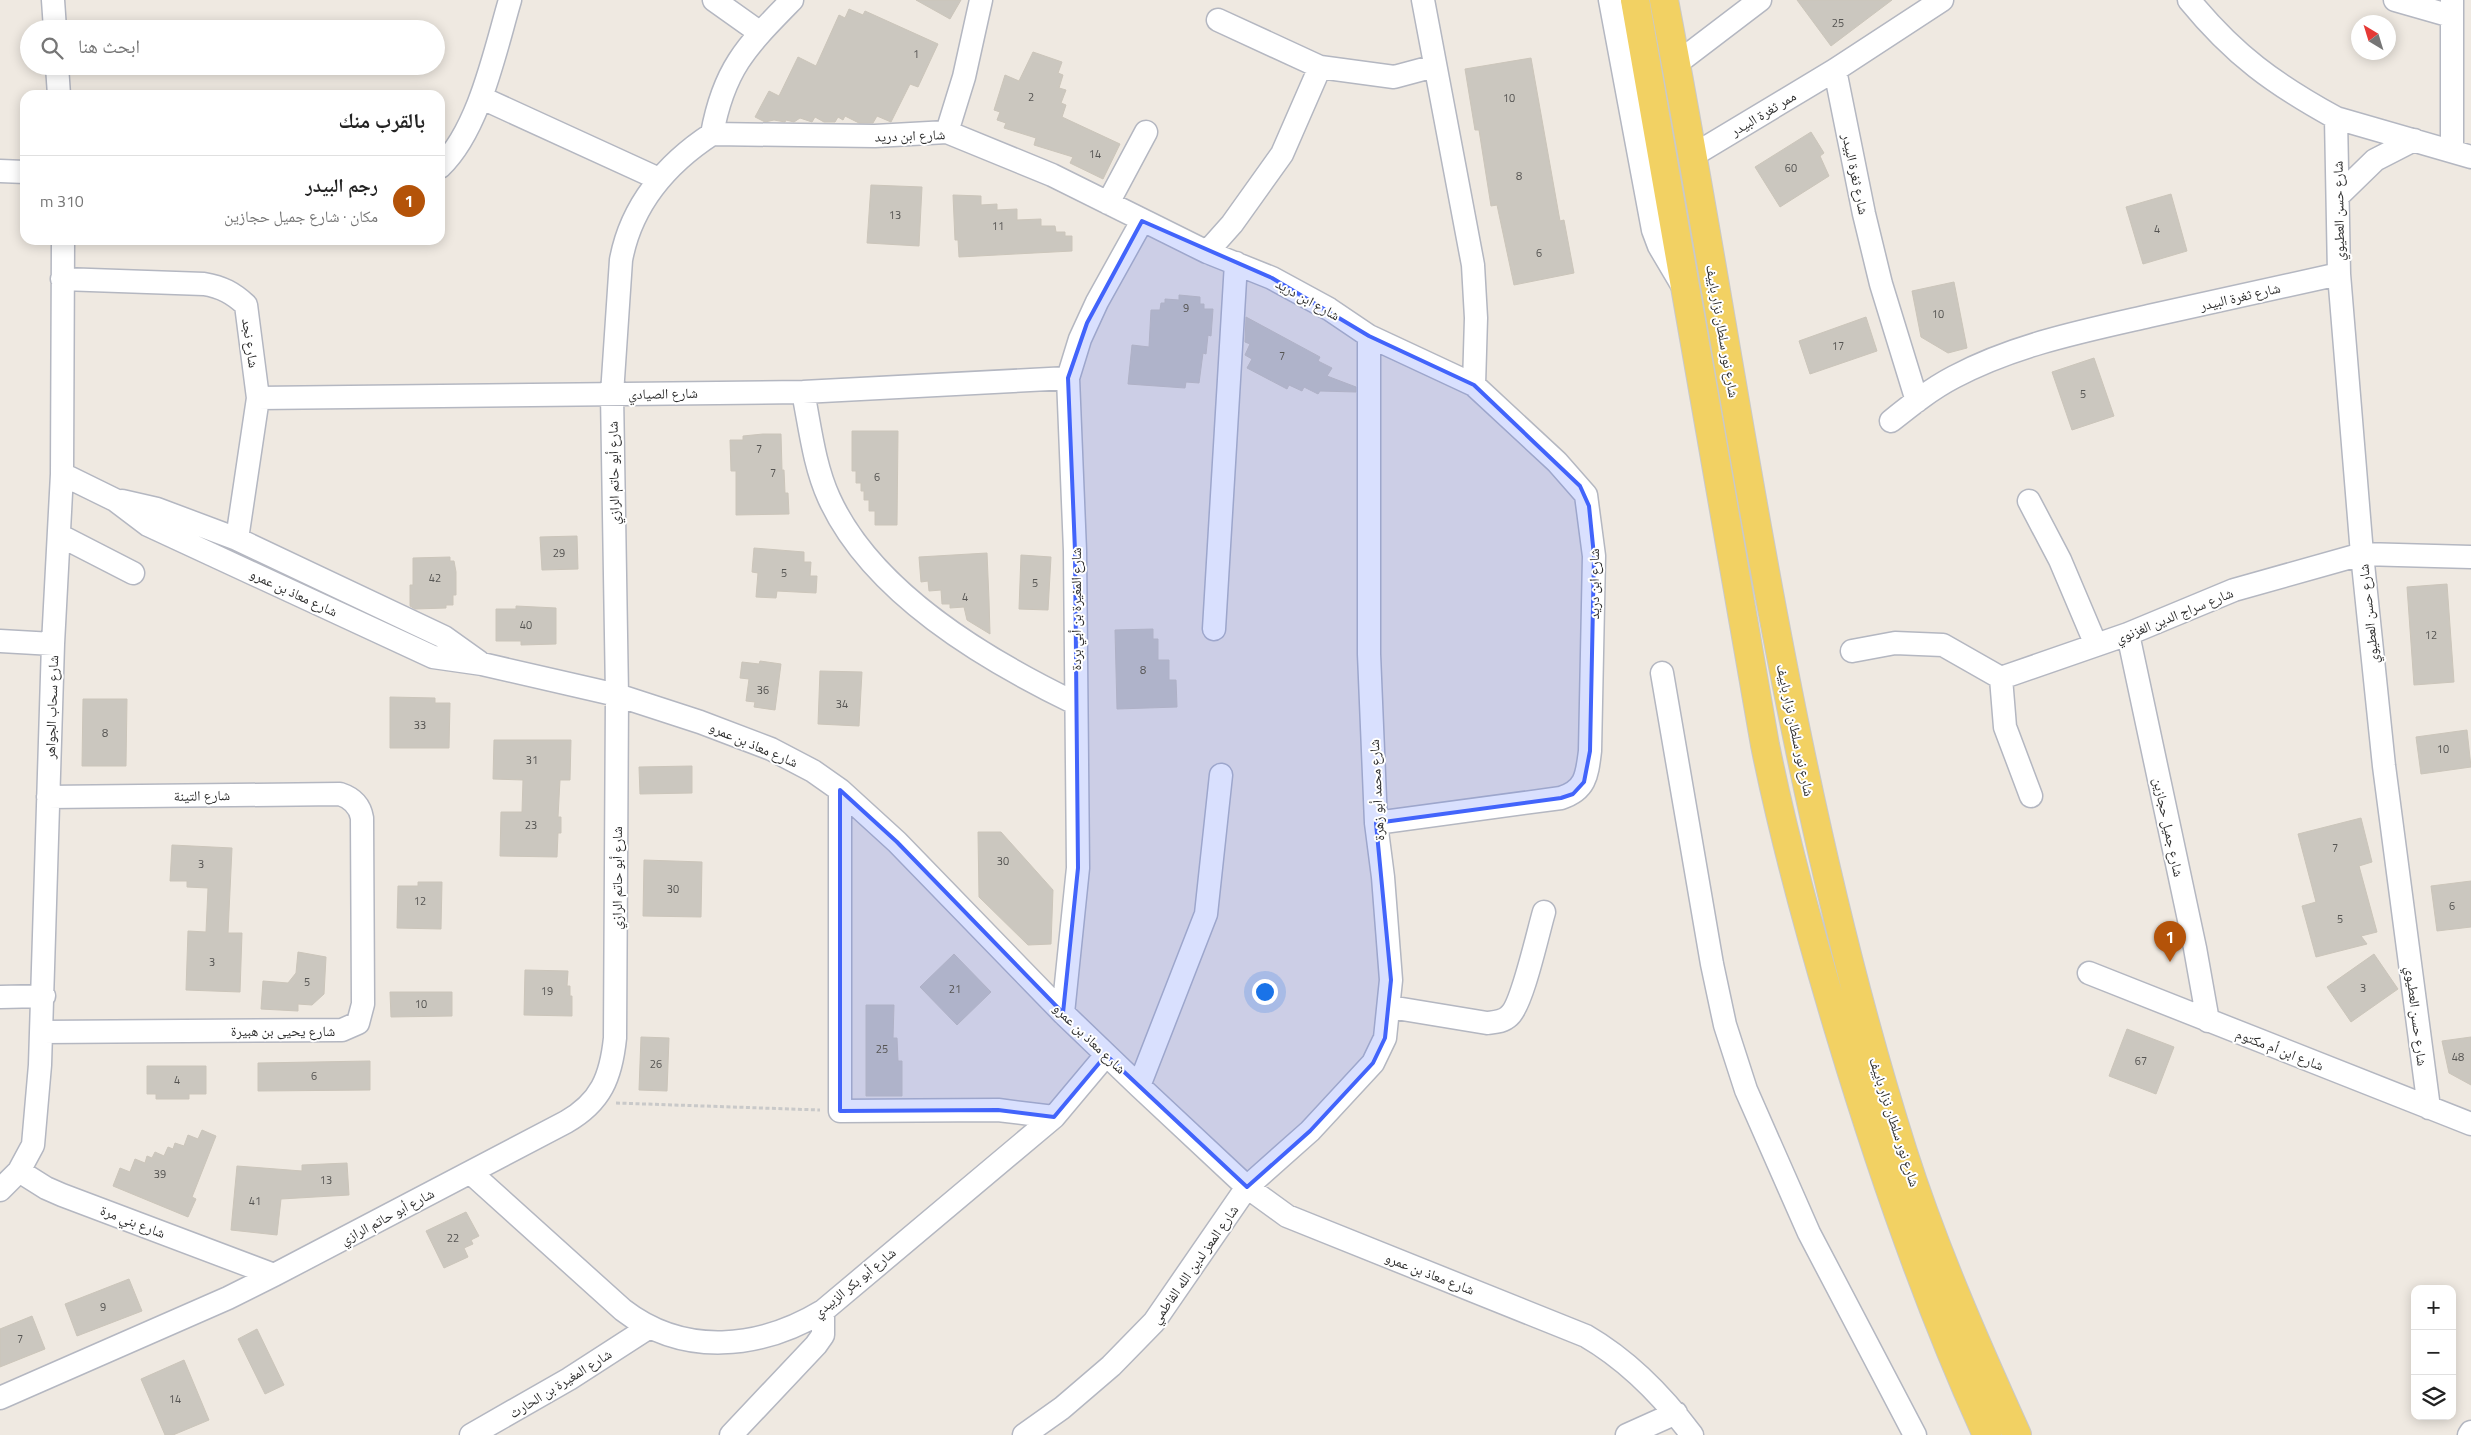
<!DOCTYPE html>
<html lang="ar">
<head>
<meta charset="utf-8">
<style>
	:root { --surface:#fff; --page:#f2f2f2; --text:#222; --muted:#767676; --line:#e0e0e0; --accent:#b45309 }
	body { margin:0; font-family:"Titillium Web","Noto Naskh Arabic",sans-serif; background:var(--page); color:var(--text); direction:rtl }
	.controls { position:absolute; right:15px; bottom:15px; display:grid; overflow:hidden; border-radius:10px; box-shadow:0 2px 12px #0003 }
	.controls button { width:45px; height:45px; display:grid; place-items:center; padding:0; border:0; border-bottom:1px solid var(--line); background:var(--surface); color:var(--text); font:25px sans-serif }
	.compass { position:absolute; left:2351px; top:15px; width:45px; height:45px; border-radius:50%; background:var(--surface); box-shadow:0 2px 12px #0003; rotate:322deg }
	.you { position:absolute; left:1264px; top:991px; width:18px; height:18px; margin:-12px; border:4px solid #fff; border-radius:50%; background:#1a73e8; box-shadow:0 0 0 8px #1a73e833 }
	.badge { display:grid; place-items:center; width:32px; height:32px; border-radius:50%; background:var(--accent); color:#fff; font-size:16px; font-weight:700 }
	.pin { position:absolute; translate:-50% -41px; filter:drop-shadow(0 1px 2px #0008) }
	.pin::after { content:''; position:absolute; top:26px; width:18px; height:15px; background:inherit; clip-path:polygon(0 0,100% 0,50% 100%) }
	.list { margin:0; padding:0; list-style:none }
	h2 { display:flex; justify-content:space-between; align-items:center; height:65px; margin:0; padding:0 20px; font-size:21px }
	h2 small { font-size:16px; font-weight:400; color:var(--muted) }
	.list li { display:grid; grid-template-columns:32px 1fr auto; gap:15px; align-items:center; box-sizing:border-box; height:90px; padding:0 20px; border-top:1px solid var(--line) }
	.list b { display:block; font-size:19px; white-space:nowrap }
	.list p { margin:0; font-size:16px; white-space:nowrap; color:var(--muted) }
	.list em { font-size:16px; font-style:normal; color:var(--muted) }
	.icon { flex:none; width:28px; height:28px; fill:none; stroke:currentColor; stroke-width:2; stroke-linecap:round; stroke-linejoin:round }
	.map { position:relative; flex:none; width:2471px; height:1435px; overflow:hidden; direction:ltr }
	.search { position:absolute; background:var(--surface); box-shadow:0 2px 12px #0003; left:20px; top:20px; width:425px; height:55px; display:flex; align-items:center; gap:12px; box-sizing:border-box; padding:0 18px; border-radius:28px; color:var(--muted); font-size:19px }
	.panel { position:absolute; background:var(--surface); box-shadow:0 2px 12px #0003; left:20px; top:90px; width:425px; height:155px; border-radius:15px; direction:rtl }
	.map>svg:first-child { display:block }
</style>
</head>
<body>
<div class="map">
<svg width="2471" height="1435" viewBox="0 0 2471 1435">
	<rect width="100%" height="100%" fill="#efe9e1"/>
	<path fill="#cbc7bf" stroke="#cbc5ba" d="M916 0H961L950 19Z
		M1797 0H1892L1831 46Z
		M849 9 863 15 865 11 938 44 918 87 910 84 891 122 877 116 873 123H859L845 116 843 120 838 117 835 122H824L815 117 812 122 800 118 794 122 786 120 785 122 774 120 765 122 755 117 769 91 779 96 798 57 816 66 839 15 845 18Z
		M1033 52 1062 62 1058 73 1063 75 1059 88 1066 90 1061 103 1066 105 1062 117 1120 144 1103 179 1070 163 1073 157 1034 145 1036 138 1004 128 1006 123 997 120 1000 112 994 110 1005 75 1019 81Z
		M1531 58 1560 221 1564 220 1574 273 1514 285 1497 205 1491 206 1479 130H1475L1465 69Z
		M1811 132 1824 153 1820 156 1829 176 1780 207 1755 167Z
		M871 185 922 187 919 246 867 243Z
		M2171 194 2187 251 2143 264 2126 207Z
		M953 195 981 196V205L997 204V210L1017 209V220L1041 219V226H1055L1056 232H1065V236H1072V251L959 257 958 240H955Z
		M1954 282 1967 348 1948 353 1921 337 1912 291Z
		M1179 295 1200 297V304H1204V309H1213L1211 336 1208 335 1206 354 1203 353 1199 383 1186 382 1185 388 1128 384 1132 345 1149 347 1151 310H1160L1161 303H1165V299L1179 300Z
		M1246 317 1320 357 1318 361 1332 368 1327 376 1356 387V392L1320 391 1318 394 1304 387 1302 391 1289 385 1287 389 1247 368 1252 359 1245 355 1250 344 1245 342Z
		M1866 317 1877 351 1810 374 1799 341Z
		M2094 358 2114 416 2072 430 2052 372Z
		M852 431H898L897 525H875V511H869V500H864V491H861V483H856V471H852Z
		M763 434H781L782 470H784L785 493H788L789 514 736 515V471H731L730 440H743V436Z
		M577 536 578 569 542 570 540 537Z
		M754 548 804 552V562H811L810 576H817L816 593 777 591 776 598 756 597 758 573 752 572Z
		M987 553 989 600 990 634 967 620 964 607 950 608V604H942L941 590 929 591 928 581 921 582 919 557Z
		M1021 555 1051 557 1048 610 1019 609Z
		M450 557V561H454L456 572V595H453V605H446V608L415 609 410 606V585H413V558Z
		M2447 584 2454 682 2414 685 2407 587Z
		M516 606 556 608V644L521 645V641H496V609H516Z
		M1153 629V639H1158V660H1169V680H1176L1177 707 1117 709 1115 630Z
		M760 661 781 664 775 710 754 707 755 702 746 701 749 679 740 678 742 662 759 664Z
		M820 671 862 672 859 726 818 724Z
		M390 697 435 698V703H450L449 748H390Z
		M83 699H127L126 766H82Z
		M2467 730 2471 767 2421 774 2416 737Z
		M494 740H571L570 780H560L558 817H561V833H558L557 857 500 856 501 812H522L523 780 493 779Z
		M692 766V793L640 794 639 767Z
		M2361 818 2372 862 2359 866 2377 932 2361 936 2367 944 2316 957 2302 906 2316 902 2298 834Z
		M978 832H1001L1053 890 1051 944 1028 945 979 897Z
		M172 845 232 848 228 933H242L240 992 186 990 188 931 206 932 208 888 187 887V881H170Z
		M644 860 702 862 701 917 643 916Z
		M2471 881V927L2437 931 2431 886Z
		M418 882H442L441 929 397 928 398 886H418Z
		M298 952 326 957 324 994 312 1005 298 1004V1011L261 1009 263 981 288 983 296 973Z
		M954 954 991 992 957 1025 920 987Z
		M2374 954 2398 989 2351 1022 2327 987Z
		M525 970 568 971 567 986H570V996H572V1016L524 1015Z
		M390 992H452V1016L391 1017Z
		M866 1005H894L893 1038H897L898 1061H902V1096H866Z
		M2127 1029 2174 1047 2156 1094 2109 1076Z
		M641 1037 669 1038 667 1091 639 1090Z
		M2471 1037V1085L2449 1073 2442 1041Z
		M370 1061V1090L258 1091V1063Z
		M147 1066H206V1094H189V1099H156V1094H147Z
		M202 1130 216 1136 192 1197 196 1199 188 1217 113 1186 120 1168 130 1172 135 1159 145 1163 147 1156 152 1158 155 1152 164 1156 168 1147 173 1149 175 1143 184 1146 188 1135 198 1139Z
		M347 1163 349 1195 281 1199 277 1235 231 1230 237 1166 302 1171V1165Z
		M466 1212 479 1236 471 1240 473 1244 464 1248 468 1257 444 1268 426 1231Z
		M129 1279 142 1311 77 1336 65 1304Z
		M32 1316 45 1349 0 1367V1329Z
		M257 1329 284 1385 265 1394 238 1339Z
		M184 1360 209 1420 173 1435H165L141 1379Z"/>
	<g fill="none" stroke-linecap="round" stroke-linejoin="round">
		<defs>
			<path id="minor" d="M53 0 55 29
				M714 0 759 32
				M1423 0 1473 265 1476 318 1474 385
				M1610 0 1653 230 1659 246 1682 285
				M2189 0C2234 55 2274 84 2336 118L2471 157
				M2395 0 2451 16
				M1218 20 1320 67 1394 77 1435 66
				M1676 64 1760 0
				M57 66 59 95
				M1835 70 1864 214 1881 284 1917 401
				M482 98 659 179
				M2336 118 2339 274 2362 554 2384 766 2429 1108
				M947 132 964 77 981 0
				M712 134 875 136 947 132 1052 175 1207 252 1272 278 1329 309 1369 336 1474 385 1557 462 1586 495 1594 556 1590 751C1587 775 1586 790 1561 798L1376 823
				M2452 151V0
				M1692 156 1835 70 1942 0
				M440 167C479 130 495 51 510 0
				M0 171 25 172
				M2338 196 2375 160 2414 140
				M1108 203 1146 132
				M1207 252 1232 224 1282 154 1320 67
				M62 279 204 284C222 287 233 293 246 305L258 398 237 539
				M803 392C810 427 814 465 829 498 872 593 986 660 1075 703
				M258 398 803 392 1068 378
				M1891 421C1911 405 1931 389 1954 377 2014 345 2083 331 2149 316 2213 302 2276 288 2339 274
				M62 474 115 500 148 525 433 657 482 664 617 695 700 722 771 749 813 771 840 790 897 842 1063 1013 1139 1086 1247 1187 1287 1216 1586 1336C1629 1361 1662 1395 1692 1435
				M122 501 157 509 237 539 444 637 479 662
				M2029 501 2060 560 2096 645
				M59 535 133 573
				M1214 629 1236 263
				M2128 634 2195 948 2208 1021
				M0 641 53 644
				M1852 651 1895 643 1943 645 2001 678
				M1662 673 1712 964 1725 1025 1746 1090 1809 1233 1915 1435
				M840 790V1111L998 1110 1054 1117
				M2031 796 2005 727 2001 678 2128 634 2234 590 2362 554 2471 557
				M2089 973 2471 1124
				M0 997 44 996
				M1390 1007 1487 1023C1494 1022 1503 1022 1509 1016 1522 1006 1538 932 1544 912
				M1063 1013 1078 868 1075 551 1068 378 1080 339 1097 302 1142 221
				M42 1032 342 1030 358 1023 363 1004 362 818C360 806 352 798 340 794L48 797
				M1139 1086 1206 914 1221 775
				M19 1171 46 1188 62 1195 274 1275
				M471 1173 623 1310C684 1357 760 1349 823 1311L1054 1117 1106 1055
				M0 1190 19 1171 33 1145 40 1065 53 644 62 474 63 240
				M0 1398 228 1298 274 1275 566 1122C601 1102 611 1077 615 1038L617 695 612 394 621 260C631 206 666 164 712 134 724 68 747 46 792 0
				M471 1435 569 1379 648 1328
				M731 1435 816 1345 823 1335V1311
				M1024 1435 1062 1408 1111 1366 1154 1322 1247 1187 1310 1131 1373 1063 1385 1038 1391 980 1383 877 1376 823 1369 654V336
				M1627 1435 1676 1413
				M2469 1435 2471 1432"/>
			<path id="major" d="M1635 0 1765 745C1785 844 1812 941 1841 1037 1882 1173 1928 1306 1987 1435
				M1664 0C1738 385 1784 777 1903 1152 1934 1249 1975 1342 2017 1435"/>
		</defs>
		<use href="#minor" stroke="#b4b7c1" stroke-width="25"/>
		<use href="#major" stroke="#c9c9c9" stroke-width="30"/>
		<path stroke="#c9c9c9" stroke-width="3" stroke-dasharray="4 2.5" stroke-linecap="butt" d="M616 1103 820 1110"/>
		<use href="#minor" stroke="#fff" stroke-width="22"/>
		<use href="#major" stroke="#f2d163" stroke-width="28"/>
	</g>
	<path fill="#4264fb" fill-opacity="0.2" stroke="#4264fb" stroke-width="4" stroke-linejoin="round" d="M1142 221 1272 278 1369 336 1474 385 1580 486 1589 506 1594 556 1590 751 1584 782 1573 794 1561 798 1376 823 1391 980 1385 1038 1373 1063 1310 1131 1247 1187 1106 1055 1054 1117 998 1110 840 1111V790L897 842 1063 1013 1078 868 1075 551 1068 378 1087 323Z"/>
	<g text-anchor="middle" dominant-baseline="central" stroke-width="4" stroke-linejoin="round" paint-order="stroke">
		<g font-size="11" fill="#555452">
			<text x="1838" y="23">25</text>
			<text x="916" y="54">1</text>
			<text x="1031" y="97">2</text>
			<text x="1509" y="98">10</text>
			<text x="1095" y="154">14</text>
			<text x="1791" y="168">60</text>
			<text x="1519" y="176">8</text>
			<text x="895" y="215">13</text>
			<text x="998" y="226">11</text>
			<text x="2157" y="229">4</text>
			<text x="1539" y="253">6</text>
			<text x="1186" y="308">9</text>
			<text x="1938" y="314">10</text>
			<text x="1838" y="346">17</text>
			<text x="1282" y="356">7</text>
			<text x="2083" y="394">5</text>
			<text x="759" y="449">7</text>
			<text x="773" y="473">7</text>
			<text x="877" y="477">6</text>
			<text x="559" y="553">29</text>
			<text x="784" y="573">5</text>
			<text x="435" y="578">42</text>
			<text x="1035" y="583">5</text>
			<text x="965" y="597">4</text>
			<text x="526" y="625">40</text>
			<text x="2431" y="635">12</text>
			<text x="1143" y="670">8</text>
			<text x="763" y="690">36</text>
			<text x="842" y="704">34</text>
			<text x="420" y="725">33</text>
			<text x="105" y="733">8</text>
			<text x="2443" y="749">10</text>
			<text x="532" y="760">31</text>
			<text x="531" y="825">23</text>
			<text x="2335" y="848">7</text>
			<text x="1003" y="861">30</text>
			<text x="201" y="864">3</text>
			<text x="673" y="889">30</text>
			<text x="420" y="901">12</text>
			<text x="2452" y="906">6</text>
			<text x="2340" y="919">5</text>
			<text x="212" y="962">3</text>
			<text x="307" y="982">5</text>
			<text x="2363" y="988">3</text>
			<text x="955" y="989">21</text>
			<text x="547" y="991">19</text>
			<text x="421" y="1004">10</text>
			<text x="882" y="1049">25</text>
			<text x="2458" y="1057">48</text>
			<text x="2141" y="1061">67</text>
			<text x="656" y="1064">26</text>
			<text x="314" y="1076">6</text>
			<text x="177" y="1080">4</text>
			<text x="160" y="1174">39</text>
			<text x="326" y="1180">13</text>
			<text x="255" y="1201">41</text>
			<text x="453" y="1238">22</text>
			<text x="103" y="1307">9</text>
			<text x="20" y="1339">7</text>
			<text x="175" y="1399">14</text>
		</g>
		<g font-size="14" fill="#2e2e2e" stroke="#fff">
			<text transform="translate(1763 113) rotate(-31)">ممر ثغرة البيدر</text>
			<text transform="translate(910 135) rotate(-2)">شارع ابن دريد</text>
			<text transform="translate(1856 174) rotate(78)">شارع ثغرة البيدر</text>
			<text transform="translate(2338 211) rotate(-91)">شارع حسن العطيوي</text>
			<text transform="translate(2240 296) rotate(-13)">شارع ثغرة البيدر</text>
			<text transform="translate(1308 299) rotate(29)">شارع ابن دريد</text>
			<text transform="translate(1723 331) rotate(80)">شارع نور سلطان نزار باييف</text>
			<text transform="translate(251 343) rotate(82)">شارع نجد</text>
			<text transform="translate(663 393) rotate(-1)">شارع الصيادي</text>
			<text transform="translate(613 473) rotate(-91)">شارع أبو حاتم الرازي</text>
			<text transform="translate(1593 584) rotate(-90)">شارع ابن دريد</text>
			<text transform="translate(294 592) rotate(25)">شارع معاذ بن عمرو</text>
			<text transform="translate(1075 609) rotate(-90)">شارع المغيرة بن أبي بردة</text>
			<text transform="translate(2368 614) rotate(-96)">شارع حسن العطيوي</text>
			<text transform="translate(2174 615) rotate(-22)">شارع سراج الدين الغزنوي</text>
			<text transform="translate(51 707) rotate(-88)">شارع سحاب الجواهر</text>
			<text transform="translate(1796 730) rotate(78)">شارع نور سلطان نزار باييف</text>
			<text transform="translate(754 744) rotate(23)">شارع معاذ بن عمرو</text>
			<text transform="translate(1376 790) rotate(-93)">شارع محمد أبو زهرة</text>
			<text transform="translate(202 795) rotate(-1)">شارع التينة</text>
			<text transform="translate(2169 827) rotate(78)">شارع جميل حجازين</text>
			<text transform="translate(616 878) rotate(-90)">شارع أبو حاتم الرازي</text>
			<text transform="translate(2417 1016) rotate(83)">شارع حسن العطيوي</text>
			<text x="283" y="1030">شارع يحيى بن هبيرة</text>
			<text transform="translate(1090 1038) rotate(44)">شارع معاذ بن عمرو</text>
			<text transform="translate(2280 1049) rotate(21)">شارع ابن أم مكتوم</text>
			<text transform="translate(1895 1122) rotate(72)">شارع نور سلطان نزار باييف</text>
			<text transform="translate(387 1216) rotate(-28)">شارع أبو حاتم الرازي</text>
			<text transform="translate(133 1221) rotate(21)">شارع بني مرة</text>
			<text transform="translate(1194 1264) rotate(-55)">شارع المعز لدين الله الفاطمي</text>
			<text transform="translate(1430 1273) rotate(21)">شارع معاذ بن عمرو</text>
			<text transform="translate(854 1282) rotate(-39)">شارع أبو بكر الزبيدي</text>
			<text transform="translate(560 1383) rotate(-32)">شارع المغيرة بن الحارث</text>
		</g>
	</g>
</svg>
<div class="controls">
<button>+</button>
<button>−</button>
<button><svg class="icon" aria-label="layers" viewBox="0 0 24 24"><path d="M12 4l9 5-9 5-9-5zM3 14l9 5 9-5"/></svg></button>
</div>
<svg class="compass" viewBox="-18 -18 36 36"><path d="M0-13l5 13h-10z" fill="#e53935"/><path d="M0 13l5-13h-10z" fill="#767676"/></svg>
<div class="you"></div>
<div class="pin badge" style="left:2170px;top:962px">1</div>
<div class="search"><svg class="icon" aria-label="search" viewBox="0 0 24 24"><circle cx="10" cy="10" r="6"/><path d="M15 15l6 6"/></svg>ابحث هنا</div>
<section class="panel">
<h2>بالقرب منك<small></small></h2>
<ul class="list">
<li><span class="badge">1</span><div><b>رجم البيدر</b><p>مكان · شارع جميل حجازين</p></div><em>310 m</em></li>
</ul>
</section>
</div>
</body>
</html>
